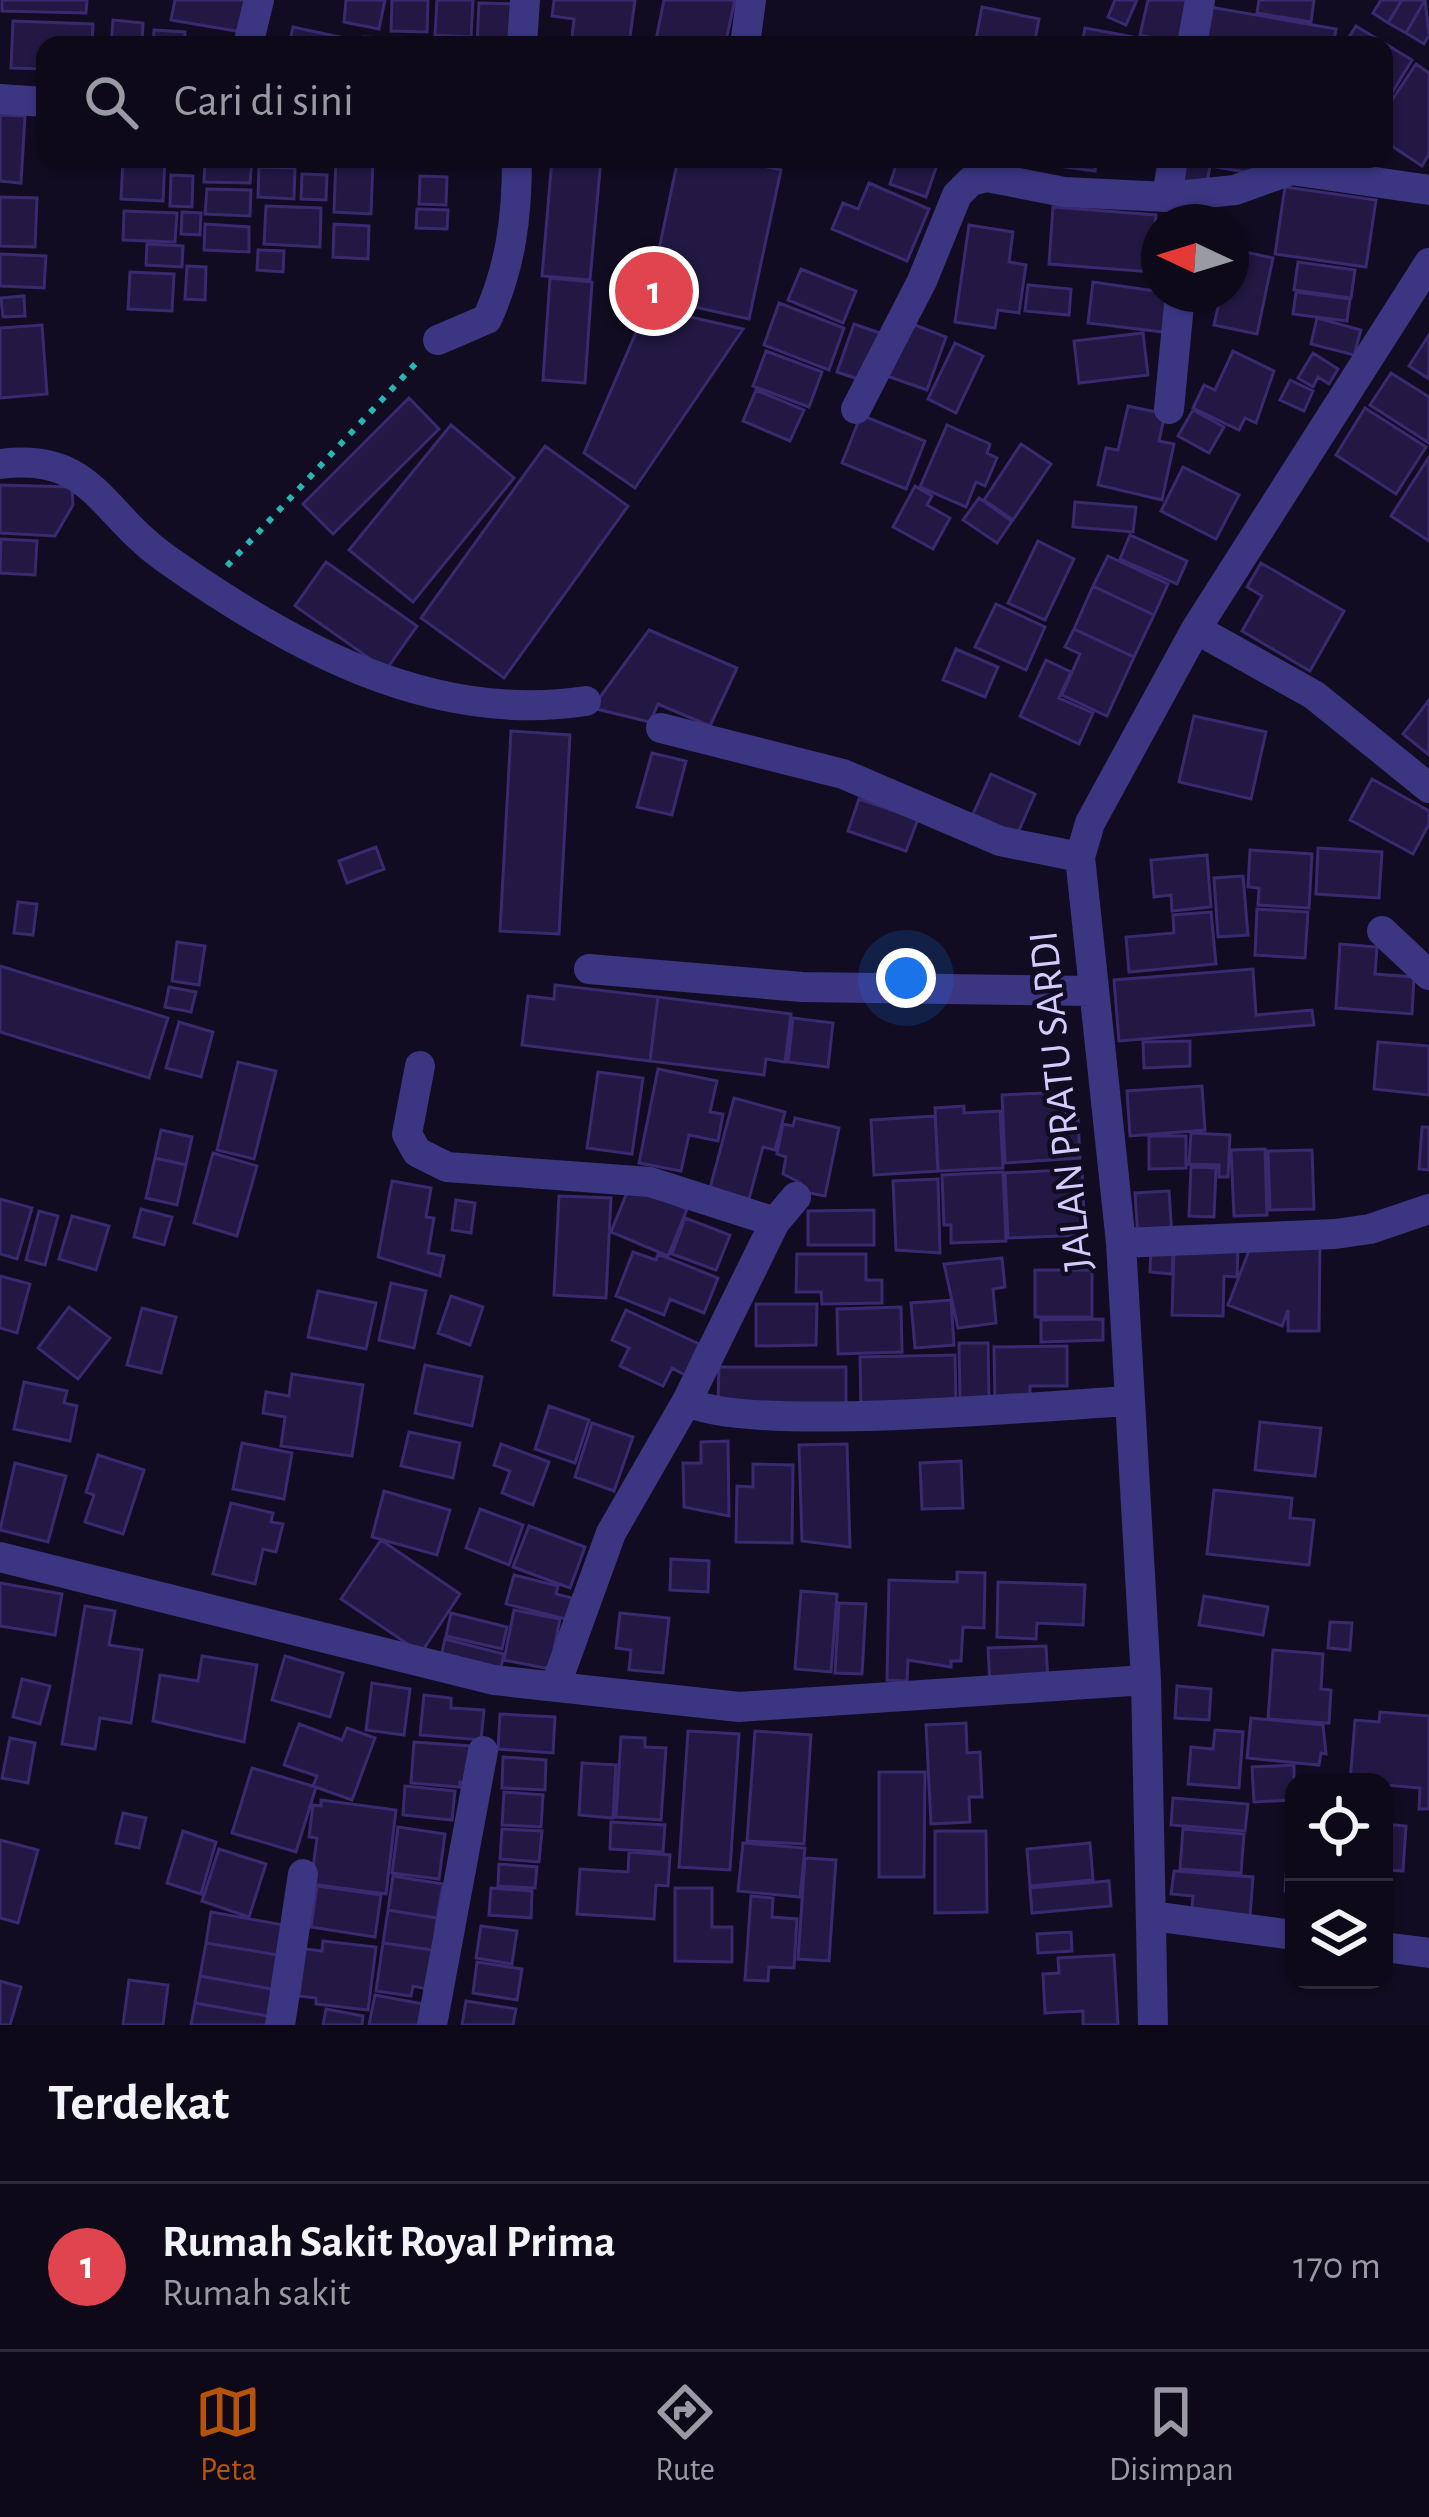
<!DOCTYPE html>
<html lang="id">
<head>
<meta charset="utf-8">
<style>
	:root { --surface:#0d0919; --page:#1b1726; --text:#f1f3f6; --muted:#9a9aa2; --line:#2d2a38; --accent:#b45309 }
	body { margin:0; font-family:"Alegreya Sans",sans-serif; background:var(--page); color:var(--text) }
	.controls { position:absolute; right:36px; bottom:36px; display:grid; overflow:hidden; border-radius:24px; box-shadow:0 3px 9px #0004 }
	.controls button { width:108px; height:108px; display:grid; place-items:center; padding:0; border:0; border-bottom:3px solid var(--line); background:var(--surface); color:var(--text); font:60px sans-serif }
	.compass { position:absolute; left:1141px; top:204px; width:108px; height:108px; border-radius:50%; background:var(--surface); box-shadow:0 3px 9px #0004; rotate:274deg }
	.you { position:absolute; left:906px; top:978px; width:42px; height:42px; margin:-30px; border:9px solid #fff; border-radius:50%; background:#1a73e8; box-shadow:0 0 0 18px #1a73e833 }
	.badge { display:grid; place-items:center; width:78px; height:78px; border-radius:50%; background:var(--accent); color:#fff; font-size:39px; font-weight:700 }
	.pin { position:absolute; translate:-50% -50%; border:6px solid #fff; box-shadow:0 3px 12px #0006 }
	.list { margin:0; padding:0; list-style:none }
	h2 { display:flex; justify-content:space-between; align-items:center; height:156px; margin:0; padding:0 48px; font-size:51px }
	h2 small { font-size:39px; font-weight:400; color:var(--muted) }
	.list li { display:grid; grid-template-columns:78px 1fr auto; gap:36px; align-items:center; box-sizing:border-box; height:168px; padding:0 48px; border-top:3px solid var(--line) }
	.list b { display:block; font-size:45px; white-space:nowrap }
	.list p { margin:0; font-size:39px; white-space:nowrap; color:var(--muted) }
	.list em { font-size:39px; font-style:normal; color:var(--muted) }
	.icon { flex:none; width:66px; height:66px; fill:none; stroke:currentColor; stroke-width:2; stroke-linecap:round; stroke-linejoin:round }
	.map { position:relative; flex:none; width:1429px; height:2025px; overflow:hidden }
	.search { position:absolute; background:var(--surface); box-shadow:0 3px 9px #0004; left:36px; right:36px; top:36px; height:132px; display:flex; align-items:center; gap:30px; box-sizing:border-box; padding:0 42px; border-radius:24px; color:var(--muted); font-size:45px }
	.sheet { height:324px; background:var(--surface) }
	nav { display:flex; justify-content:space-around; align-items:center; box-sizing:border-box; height:168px; border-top:3px solid var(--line); background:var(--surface); font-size:33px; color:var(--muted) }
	nav a { display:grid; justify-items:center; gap:6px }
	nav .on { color:var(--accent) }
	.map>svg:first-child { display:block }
</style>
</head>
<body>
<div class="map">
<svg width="1429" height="2025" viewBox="0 0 1429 2025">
	<rect width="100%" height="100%" fill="#110c21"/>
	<path fill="#221843" stroke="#3a296f" stroke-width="3" d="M2 0H87L86 13 2 11Z
		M175 0H248L242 32 171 20Z
		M346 0H385L379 29 344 22Z
		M392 0H428L427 32 391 31Z
		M437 0H473L471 37 435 35Z
		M554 0H635L629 44 572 37 574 19 552 16Z
		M664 0H735L725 45H655Z
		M1115 0H1137L1126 25 1108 17Z
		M1148 0H1196L1186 45 1140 35Z
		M1259 0H1314L1311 22 1257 13Z
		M1381 0H1402L1388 23 1373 13Z
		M1402 0H1425L1406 33 1388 23Z
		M1425 0 1429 35 1424 44 1406 33Z
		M479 3 515 4 513 45H477Z
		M982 7 1039 19 1034 45 975 44Z
		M1210 7 1336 29 1333 45H1204Z
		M113 20 143 23 142 45H111Z
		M13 21 93 24 92 45H45V69L11 68Z
		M1356 26 1412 60 1392 93 1384 89V45H1344Z
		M293 27 353 40 352 45H289Z
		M1085 28 1139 38 1138 45H1082Z
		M154 30 185 32 184 45H153Z
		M364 37 422 40 421 45H363Z
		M1416 64 1429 73V154L1422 166 1384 141V112Z
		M0 115 25 116 21 183 0 181Z
		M123 159H165L163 201 121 199Z
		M205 159H252L250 183 204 182Z
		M336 159H373L371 214 334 212Z
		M552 159H601L590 280 542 276Z
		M678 159H730L781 170 749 319 649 297Z
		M898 159 938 162 926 197 890 184Z
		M1005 159H1096L1095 171Z
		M1181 159H1259L1257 174 1210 166 1206 188 1177 184Z
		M259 167 295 168 294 199 258 197Z
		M302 174 327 175 326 200 301 199Z
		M171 175 193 176 192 207 170 206Z
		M420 176 447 177 446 205 419 204Z
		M869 183 929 209 907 261 832 229 843 203 858 209Z
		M1285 187 1376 200 1366 267 1275 254Z
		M207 189 251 190 250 216 205 214Z
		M0 197 37 198 35 247 0 246Z
		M266 206 321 208 320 247 264 244Z
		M1053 207 1156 215 1151 272 1049 264Z
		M417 209 448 210 447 229 416 228Z
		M124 211 177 213 175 242 123 240Z
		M182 212 201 213 200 235 181 234Z
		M205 224 249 227V252L204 250Z
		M334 224 369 226 368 259 333 257Z
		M969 225 1013 232 1009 262 1026 265 1019 313 998 310 995 328 955 322Z
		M147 244 183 246 182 267 146 265Z
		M1231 249 1273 258 1257 334 1214 325 1221 294H1231Z
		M258 250 284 251 283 272 257 270Z
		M0 254 46 256 44 288 0 286Z
		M1298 262 1355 270 1351 298 1294 290Z
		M187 266 206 267 205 300 185 299Z
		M801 269 856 291 843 323 788 300Z
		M130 272 174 274 172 311 128 309Z
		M550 278 592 282 585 383 543 380Z
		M1093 282 1176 294 1171 333 1088 323Z
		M1028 285 1071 289 1069 315 1025 311Z
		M1296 292 1350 299 1347 321 1293 314Z
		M24 296 25 316 3 317 1 298Z
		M779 303 844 328 829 370 764 345Z
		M647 307 743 329 635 488 584 453Z
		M1317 318 1361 330 1354 355 1311 344Z
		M907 322 946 337 927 390 887 376Z
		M854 324 880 333 864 381 837 372Z
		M42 325 47 394 0 398V328Z
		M1143 333 1148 375 1079 383 1074 341Z
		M1429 335V379L1409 366Z
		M955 343 983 356 956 413 928 399Z
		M766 351 822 372 809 407 753 386Z
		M1233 351 1274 371 1256 423 1245 418 1239 430 1193 408 1204 385 1215 390Z
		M1313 353 1338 369 1329 384 1318 377 1313 387 1298 378Z
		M1391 373 1429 397V443L1370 405Z
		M1290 380 1313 391 1304 411 1280 400Z
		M756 390 804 410 790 441 743 421Z
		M409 398 439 429 333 534 303 504Z
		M1128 406 1165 414 1159 441 1174 444 1162 500 1098 485 1106 448 1118 450Z
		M1365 408 1426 447 1396 494 1336 455Z
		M1193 410 1224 427 1209 453 1178 436Z
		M861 415 925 441 906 489 842 463Z
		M451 425 514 478 413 602 349 550Z
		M947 425 990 444 987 453 997 458 985 486 976 482 966 507 920 487Z
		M1021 444 1051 464 1013 520 984 500Z
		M545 446 628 506 504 678 421 618Z
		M1429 457V541L1391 516Z
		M1183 467 1239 495 1216 539 1161 511Z
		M0 485 72 487 73 505 55 536 0 533Z
		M915 486 932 496 927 505 950 518 933 549 893 527Z
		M979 498 1012 521 997 543 963 520Z
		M1075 502 1136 507 1133 532 1073 527Z
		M1130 535 1187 561 1177 584 1120 559Z
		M1 539 37 541 35 575 0 573Z
		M1038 541 1074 559 1045 620 1008 603Z
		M1108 556 1168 584 1154 615 1093 586Z
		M326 562 417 626 386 670 295 606Z
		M1261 563 1344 611 1310 671 1242 631 1262 596 1247 587Z
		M1093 586 1154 615 1134 657 1074 629Z
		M996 604 1045 627 1026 670 975 647Z
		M1074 629 1134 657 1107 716 1062 695 1080 654 1065 647Z
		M649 630 737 668 710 726 658 704 650 722 592 708Z
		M956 649 998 667 985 697 943 680Z
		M1046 660 1071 672 1059 698 1093 713 1079 744 1020 716Z
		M1429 700V755L1403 734Z
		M1194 716 1266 732 1251 799 1179 782Z
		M511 731 570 735 559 934 500 931Z
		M652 753 686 761 672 815 637 807Z
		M991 774 1035 794 1017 835 973 814Z
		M1372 779 1429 811V824L1413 854 1350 820Z
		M859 799 918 819 906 851 848 831Z
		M376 847 384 869 347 883 339 861Z
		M1318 848 1382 852 1379 898 1316 894Z
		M1250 850 1312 854 1309 908 1258 905 1259 888 1248 887Z
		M1207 855 1211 907 1172 911 1171 895 1154 897 1151 860Z
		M1243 876 1248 935 1218 937 1214 878Z
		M18 902 37 904 33 935 14 933Z
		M1257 909 1308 912 1305 958 1255 955Z
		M1211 912 1216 964 1129 972 1126 937 1174 933 1173 915Z
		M177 942 205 946 199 985 172 981Z
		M1340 944 1377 947 1375 974 1414 977 1412 1014 1336 1008Z
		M0 966 168 1018 149 1078 0 1032Z
		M1253 969 1256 1015 1312 1010 1314 1025 1119 1041 1114 980Z
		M555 985 658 997 650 1061 522 1045 528 996 554 999Z
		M169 987 196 992 191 1012 165 1007Z
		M658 997 791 1014 785 1062 766 1059 764 1075 650 1061Z
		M793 1018 833 1023 828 1067 788 1062Z
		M179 1022 213 1032 201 1077 166 1068Z
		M1190 1041V1066L1144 1068 1143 1042Z
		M1378 1042 1429 1046V1095L1374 1089Z
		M238 1062 276 1071 254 1159 217 1150Z
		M658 1069 717 1081 710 1112 723 1114 718 1141 689 1135 681 1171 639 1163Z
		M598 1072 643 1078 632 1154 587 1148Z
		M1202 1086 1205 1130 1130 1136 1127 1091Z
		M1065 1092 1067 1119H1078L1080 1158 1005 1163 1002 1095Z
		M734 1098 785 1112 775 1150 763 1147 749 1199 710 1188Z
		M964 1106V1113L1000 1111 1003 1168 938 1171 935 1108Z
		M935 1116 938 1171 874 1175 871 1120Z
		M795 1118 839 1128 825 1196 800 1191 801 1183 783 1174 786 1157 777 1154 783 1124 793 1126Z
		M1422 1127H1429V1170L1419 1169Z
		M161 1130 192 1137 186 1165 155 1158Z
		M1191 1133 1230 1135 1228 1177H1219V1165L1189 1164Z
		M1149 1136H1186V1168L1149 1169Z
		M1265 1149 1267 1215 1234 1216 1231 1150Z
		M1312 1150 1314 1209 1270 1210 1268 1151Z
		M213 1153 257 1166 237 1236 194 1223Z
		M155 1158 186 1165 177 1205 146 1198Z
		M1191 1167 1216 1168 1214 1217 1189 1216Z
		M1082 1169 1085 1235 1008 1238 1005 1173Z
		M1003 1172 1006 1241 951 1243V1225H944L942 1175Z
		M938 1179 940 1253 896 1250 893 1181Z
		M392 1181 431 1188 426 1217 434 1218 428 1253 444 1256 440 1276 378 1257Z
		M630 1185 687 1209 668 1256 611 1232Z
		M1169 1191 1172 1236 1138 1238 1135 1193Z
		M559 1196 611 1198 606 1298 554 1295Z
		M0 1199 32 1208 17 1259 0 1254Z
		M456 1200 475 1203 471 1233 452 1230Z
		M141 1209 172 1217 164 1245 134 1237Z
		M874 1210V1245H808V1211Z
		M39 1211 58 1216 45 1265 26 1260Z
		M72 1216 109 1226 96 1270 59 1259Z
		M685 1218 730 1235 716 1270 672 1254Z
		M1320 1242 1319 1331H1288V1310L1282 1326 1228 1305 1252 1243Z
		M1174 1248 1238 1250 1237 1277 1224 1276 1223 1316 1172 1315Z
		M1151 1250 1173 1251 1172 1274 1150 1272Z
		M633 1252 656 1260 658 1254 718 1278 704 1313 670 1299 664 1315 616 1296Z
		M797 1254H866V1280H882V1303L822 1304 821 1292H796Z
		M1002 1258 1005 1287 993 1289 996 1323 958 1328 944 1264Z
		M1035 1270H1092V1317H1035Z
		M0 1276 30 1284 17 1333 0 1328Z
		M391 1283 426 1291 414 1348 379 1340Z
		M318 1291 376 1303 366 1349 308 1337Z
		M451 1296 483 1307 470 1345 438 1333Z
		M951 1300 954 1345 915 1348 911 1303Z
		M756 1304H817L816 1345 756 1346Z
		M69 1307 110 1338 78 1379 38 1348Z
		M901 1307 902 1352 838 1354 837 1309Z
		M142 1308 176 1317 161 1373 127 1365Z
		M626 1310 699 1344 685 1375 672 1368 663 1386 620 1366 629 1348 612 1340Z
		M1103 1319V1340L1041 1342V1320Z
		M959 1343H988L989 1398H960Z
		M1067 1346V1386H1030V1400L995 1401 994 1347Z
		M955 1355 956 1405 861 1407 860 1357Z
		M425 1365 482 1377 472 1426 415 1413Z
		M719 1367H846V1411L718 1401Z
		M292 1374 363 1385 352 1456 281 1446 285 1417 263 1413 266 1392 289 1396Z
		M24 1382 67 1391 64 1403 77 1406 70 1441 14 1429Z
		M549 1406 589 1420 575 1463 535 1449Z
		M1260 1422 1321 1428 1315 1476 1255 1470Z
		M592 1423 633 1437 614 1491 575 1477Z
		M409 1432 460 1443 453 1478 401 1466Z
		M728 1441 729 1516 684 1507 683 1463H701V1442Z
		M242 1443 292 1453 284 1499 233 1489Z
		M501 1444 549 1462 533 1505 502 1493 510 1471 494 1465Z
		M847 1444 850 1547 802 1541 799 1445Z
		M98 1455 144 1470 123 1534 85 1522 94 1495 86 1492Z
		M961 1461 963 1508 922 1509 920 1463Z
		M15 1463 66 1476 48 1542 0 1530Z
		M753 1464 793 1465 792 1543 736 1542 737 1486 753 1487Z
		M1214 1490 1292 1498 1290 1518 1314 1520 1309 1565 1207 1554Z
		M384 1491 450 1510 437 1555 372 1537Z
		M231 1503 273 1513 271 1522 283 1524 276 1552 263 1549 255 1584 213 1574Z
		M480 1509 523 1525 509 1565 466 1548Z
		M529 1526 585 1547 570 1588 513 1567Z
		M381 1540 460 1594 421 1653 341 1599Z
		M671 1559 709 1561 708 1592 670 1590Z
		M957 1572 985 1573 984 1628 963 1627 961 1661H951V1667L908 1660 907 1681 887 1680 889 1580 957 1582Z
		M514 1575 558 1586 556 1594 572 1598 566 1619 506 1604Z
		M998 1582 1085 1585 1083 1625 1037 1623 1036 1639 997 1637Z
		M0 1583 62 1594 55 1635 0 1626Z
		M801 1591 837 1594 831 1672 795 1669Z
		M1204 1596 1268 1607 1263 1635 1199 1625Z
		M839 1603 866 1604 862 1674 835 1673Z
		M85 1606 115 1611 109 1645 142 1650 131 1723 100 1718 95 1749 62 1744Z
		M514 1610 560 1619 550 1669 504 1660Z
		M451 1613 507 1627 502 1649 446 1636Z
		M620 1613 669 1618 663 1673 629 1670 631 1650 616 1648Z
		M1330 1622 1352 1623 1350 1650 1328 1648Z
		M445 1639 504 1654 499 1676 440 1661Z
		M1046 1646 1048 1683 990 1685 988 1648Z
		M1273 1650 1323 1654 1321 1689 1331 1690 1329 1723 1268 1719Z
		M202 1656 257 1665 244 1742 153 1721 160 1675 198 1681Z
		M285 1656 343 1673 330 1717 272 1700Z
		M22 1679 50 1686 40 1724 13 1717Z
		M372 1683 410 1689 404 1735 366 1730Z
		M1177 1686 1211 1689 1209 1720 1175 1718Z
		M424 1695 451 1698V1708L484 1710 481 1740 420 1735Z
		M1380 1712 1429 1716V1809H1419L1420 1788 1350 1782 1355 1720 1379 1722Z
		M500 1714 555 1717 553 1753 498 1749Z
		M1251 1718 1323 1725 1326 1754 1321 1753 1319 1765 1247 1758Z
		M966 1723 967 1753 980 1752 982 1797H969L970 1822 931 1824 926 1725Z
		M299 1724 342 1740 347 1728 375 1738 352 1800 313 1786 317 1776 284 1765Z
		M1215 1730 1243 1732 1239 1788 1188 1784 1191 1747 1213 1749Z
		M688 1731 739 1734 730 1870 679 1867Z
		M755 1731 811 1735 804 1844 747 1841Z
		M621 1737 645 1738V1747L666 1748 661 1820 616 1817Z
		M10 1738 35 1743 28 1783 2 1778Z
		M414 1742 471 1746 468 1783 460 1782V1787L411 1783Z
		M503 1757 546 1760 545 1790 502 1788Z
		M582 1763 616 1765 613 1818 579 1815Z
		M1294 1765V1800L1254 1802 1252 1767Z
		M252 1768 316 1787 296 1852 232 1833Z
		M879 1772H925L924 1877H879Z
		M405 1786 455 1791 452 1820 403 1815Z
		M504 1792 543 1795 541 1827 502 1825Z
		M1173 1798 1248 1804 1245 1831 1171 1825Z
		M321 1800 396 1810 386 1894 311 1884 317 1838 309 1837 313 1805 321 1806Z
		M123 1813 146 1818 139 1848 116 1843Z
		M1290 1816 1294 1817V1891H1285Z
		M611 1822 665 1825 663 1852 610 1849Z
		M1384 1824 1406 1826 1403 1871 1384 1870Z
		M398 1827 445 1834 439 1879 392 1873Z
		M502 1829 542 1831 539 1862 500 1859Z
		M1183 1829 1244 1834 1241 1873 1180 1869Z
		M183 1831 216 1842 201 1894 167 1883Z
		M935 1831H986L987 1912 935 1913Z
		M0 1840 38 1850 18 1923 0 1918Z
		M743 1843 805 1848 800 1897 738 1891Z
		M1090 1843 1093 1880 1030 1886 1027 1849Z
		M219 1849 266 1864 249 1917 202 1901Z
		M629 1852 670 1855 668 1886 656 1885 654 1919 577 1914 580 1869 628 1872Z
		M805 1858 836 1860 829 1961 798 1959Z
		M499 1864 537 1867 535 1888 498 1886Z
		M1174 1871 1253 1877 1250 1916 1191 1921 1193 1896 1171 1894Z
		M393 1876 443 1884 437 1918 388 1910Z
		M1109 1881 1111 1906 1032 1913 1030 1888Z
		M317 1886 381 1895 375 1937 311 1927Z
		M491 1888 532 1891 531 1918 489 1915Z
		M675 1888H712V1927H732V1962L675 1961Z
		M751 1896 773 1898 772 1917 797 1919 794 1968 769 1967 768 1981 745 1980Z
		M388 1910 437 1918 433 1950 383 1943Z
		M211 1912 289 1926 284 1956 206 1943Z
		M481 1926 517 1931 512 1964 476 1958Z
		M1071 1932 1072 1951 1038 1953 1037 1934Z
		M323 1941 376 1947 368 2010 316 2004V1998L299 1996 305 1949 322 1951Z
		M206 1943 284 1956 277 1990 200 1976Z
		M383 1943 433 1950 427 1989 413 1986 411 1996 376 1991Z
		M1114 1955 1118 2025H1083V2011L1045 2013 1043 1974 1059 1973 1058 1958Z
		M477 1962 522 1969 517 2000 473 1993Z
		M200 1976 277 1990 273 2017 195 2003Z
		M129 1980 168 1985 163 2025H123Z
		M0 1981 21 1987 10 2025H0Z
		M375 1995 423 2004 419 2025H369Z
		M466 2001 516 2009 513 2025H462Z
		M195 2003 273 2017 271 2025H191Z
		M326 2009 363 2016 362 2025H323Z"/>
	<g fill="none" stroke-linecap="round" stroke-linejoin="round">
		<path stroke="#29b6b3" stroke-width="6" stroke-dasharray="6 9" stroke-linecap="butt" d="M227 566 419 360"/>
		<path stroke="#3c3582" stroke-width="30" d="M248 45 259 0
			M522 45 525 0
			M745 45 751 0
			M1192 45 1200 0
			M0 99 45 102
			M1167 197 1173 159
			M438 340 487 319C511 266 517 217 517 159
			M856 409 922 281 957 195 971 181 987 177 1064 192 1167 197 1235 190 1291 170 1429 190
			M1169 409 1180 294
			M0 464C92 452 100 512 165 558 288 645 430 725 586 701
			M1196 629 1314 695 1429 788
			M661 728 843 774 1000 841 1080 857
			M1382 931 1429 975
			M589 969 802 987 1092 991
			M420 1066 407 1134 417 1152 447 1167 650 1182 775 1222
			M1121 1243 1335 1234 1370 1229 1429 1209
			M687 1401C741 1434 1051 1405 1130 1401
			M0 1557 494 1680 739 1707 1146 1680
			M555 1687 611 1533 687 1401 775 1222 796 1197
			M1152 1916 1294 1935
			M1384 1947 1429 1953
			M280 2025 303 1874
			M432 2025 483 1751
			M1153 2025 1146 1680 1121 1243 1080 857 1090 823 1196 629 1429 263"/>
	</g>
	<g text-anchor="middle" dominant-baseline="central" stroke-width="9" stroke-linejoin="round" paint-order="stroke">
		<g font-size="42" fill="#d4ccff" stroke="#110c21">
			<text transform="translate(1061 1101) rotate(-96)">JALAN PRATU SARDI</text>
		</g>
	</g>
</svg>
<div class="controls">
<button><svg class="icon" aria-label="locate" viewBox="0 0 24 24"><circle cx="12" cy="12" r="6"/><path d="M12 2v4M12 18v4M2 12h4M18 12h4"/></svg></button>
<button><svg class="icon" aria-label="layers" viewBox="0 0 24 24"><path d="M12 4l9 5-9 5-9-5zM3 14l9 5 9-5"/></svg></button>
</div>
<svg class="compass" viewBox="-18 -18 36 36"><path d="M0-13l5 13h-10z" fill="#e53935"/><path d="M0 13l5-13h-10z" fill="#9a9aa2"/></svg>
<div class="you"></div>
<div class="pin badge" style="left:654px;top:291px;background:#e0444e">1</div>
<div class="search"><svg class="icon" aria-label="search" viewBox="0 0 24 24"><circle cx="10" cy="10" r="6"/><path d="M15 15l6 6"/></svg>Cari di sini</div>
</div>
<section class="sheet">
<h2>Terdekat<small></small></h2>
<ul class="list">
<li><span class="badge" style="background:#e0444e">1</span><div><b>Rumah Sakit Royal Prima</b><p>Rumah sakit</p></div><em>170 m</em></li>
</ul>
</section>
<nav>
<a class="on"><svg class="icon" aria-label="map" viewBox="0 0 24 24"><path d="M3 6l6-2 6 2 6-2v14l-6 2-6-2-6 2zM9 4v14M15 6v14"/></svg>Peta</a>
<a><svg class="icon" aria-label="directions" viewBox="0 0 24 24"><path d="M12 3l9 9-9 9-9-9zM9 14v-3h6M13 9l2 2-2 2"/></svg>Rute</a>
<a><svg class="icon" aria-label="saved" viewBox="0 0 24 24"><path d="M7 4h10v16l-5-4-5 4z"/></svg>Disimpan</a>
</nav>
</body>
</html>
